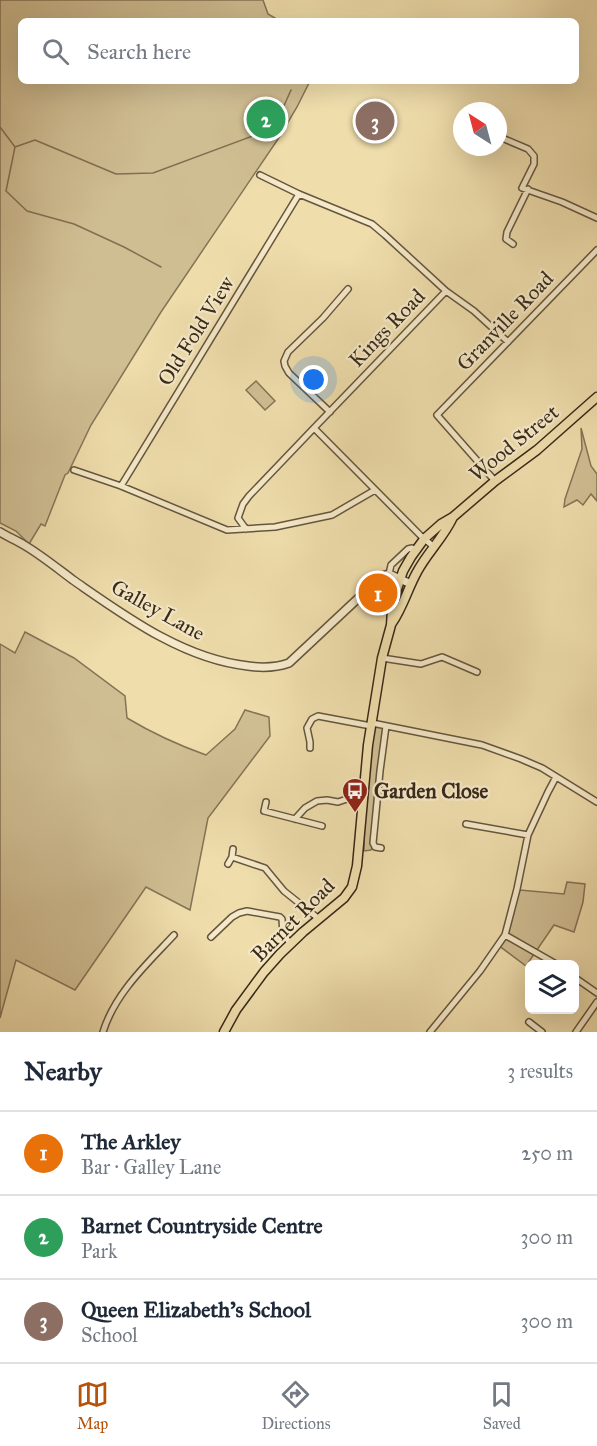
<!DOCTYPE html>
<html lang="en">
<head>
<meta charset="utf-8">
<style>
	:root { --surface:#fff; --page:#f6f6f7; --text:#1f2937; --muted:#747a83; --line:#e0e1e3; --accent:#b45309 }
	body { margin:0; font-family:"IM FELL Great Primer",serif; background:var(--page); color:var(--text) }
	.controls { position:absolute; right:18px; bottom:18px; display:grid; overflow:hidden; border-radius:9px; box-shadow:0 6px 24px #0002 }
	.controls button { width:54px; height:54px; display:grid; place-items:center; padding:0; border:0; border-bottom:2px solid var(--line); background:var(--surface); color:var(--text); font:30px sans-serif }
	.compass { position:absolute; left:453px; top:102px; width:54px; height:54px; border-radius:50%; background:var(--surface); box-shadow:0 6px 24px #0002; rotate:324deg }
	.you { position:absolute; left:314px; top:380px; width:21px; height:21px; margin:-15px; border:4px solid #fff; border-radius:50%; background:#1a73e8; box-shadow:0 0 0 9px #1a73e833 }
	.badge { display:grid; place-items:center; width:39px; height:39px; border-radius:50%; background:var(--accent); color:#fff; font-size:20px; font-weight:700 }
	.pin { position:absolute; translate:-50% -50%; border:3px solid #fff; box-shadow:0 2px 6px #0006 }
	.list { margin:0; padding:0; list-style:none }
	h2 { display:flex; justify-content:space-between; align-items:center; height:78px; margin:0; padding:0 24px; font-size:26px }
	h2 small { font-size:20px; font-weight:400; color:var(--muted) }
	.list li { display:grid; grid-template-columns:39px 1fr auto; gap:18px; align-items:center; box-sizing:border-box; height:84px; padding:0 24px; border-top:2px solid var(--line) }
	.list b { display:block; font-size:22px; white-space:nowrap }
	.list p { margin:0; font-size:20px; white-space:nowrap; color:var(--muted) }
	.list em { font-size:20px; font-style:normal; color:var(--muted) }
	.icon { flex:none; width:33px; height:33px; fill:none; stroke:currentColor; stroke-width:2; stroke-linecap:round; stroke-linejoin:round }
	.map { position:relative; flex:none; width:597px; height:1032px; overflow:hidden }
	.search { position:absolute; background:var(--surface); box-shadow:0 6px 24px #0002; left:18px; right:18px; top:18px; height:66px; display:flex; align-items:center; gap:15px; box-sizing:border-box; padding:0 21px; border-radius:9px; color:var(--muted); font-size:22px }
	.sheet { height:330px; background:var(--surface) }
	nav { display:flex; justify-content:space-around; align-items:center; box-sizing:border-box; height:84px; border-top:2px solid var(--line); background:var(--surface); font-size:16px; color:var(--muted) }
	nav a { display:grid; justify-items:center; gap:3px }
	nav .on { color:var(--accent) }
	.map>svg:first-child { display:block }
</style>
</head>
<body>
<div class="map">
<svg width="597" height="1032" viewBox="0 0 597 1032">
	<rect width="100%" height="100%" fill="#efddac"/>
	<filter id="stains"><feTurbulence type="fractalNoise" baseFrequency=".00333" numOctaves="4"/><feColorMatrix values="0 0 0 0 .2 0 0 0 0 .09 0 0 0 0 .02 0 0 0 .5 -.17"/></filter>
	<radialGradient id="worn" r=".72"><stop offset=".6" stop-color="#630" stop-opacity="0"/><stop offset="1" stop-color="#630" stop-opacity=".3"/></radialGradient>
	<path fill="#d0be93" stroke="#847456" stroke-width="1.5" d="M0 0H263L268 14 280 21H21V81H310L297 107 278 139 161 312 91 425 68 473 65 475 45 526 41 524 29 544 16 531 0 523Z
		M256 381 275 401 265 410 246 390Z
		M581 428 591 466 597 474V501L591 494 583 505 577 500 564 507 565 499 582 449Z
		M25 632 74 658 125 696 127 718C152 733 178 745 206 755L235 729 245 710 269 717 270 736 208 818 190 910 146 887 75 990 16 960 0 1018V644L15 653Z
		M372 723 386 726 374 845 371 850 364 851V824Z
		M567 882 585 884 583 902 574 932 554 925 526 966 498 945 505 935 511 912 520 890 564 894Z"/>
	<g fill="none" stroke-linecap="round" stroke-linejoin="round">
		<path stroke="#807053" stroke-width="1.5" d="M0 127 15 147 6 191 27 211 74 224 124 247 161 267
			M15 147 35 140 116 174 153 173 274 128 291 90"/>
		<defs>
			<path id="minor" d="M502 138 528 149 534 156V164L522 188 562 202 597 218
				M260 175 299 194 372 224 385 235 446 291
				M513 244 506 239 507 232 528 189
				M330 412 289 373 285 366 284 361 288 352 323 318 348 289
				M74 470 121 486 227 530 275 527 332 515 375 490
				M495 481 437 415 597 250
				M121 486 299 194
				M246 529 238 518 243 504 249 496 314 428
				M434 547 421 536 314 428 446 291 474 311 508 342
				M389 574 391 565 408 549 412 548 416 550
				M382 658 421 664 442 657 477 672
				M372 723 482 745 521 759 542 768 597 802
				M310 748V742L307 728 312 719 318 716 371 726
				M266 802 264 811 322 826
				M295 819 305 808 317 801 327 800 338 802 347 799 362 800
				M466 824 528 835
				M381 848 375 847 373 843 380 771 386 726
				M232 857 265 868 284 891 319 919
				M228 864 232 857 233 849
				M505 935 556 964
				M211 937 232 917 239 913 247 911 280 917 282 919 283 934 290 943
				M574 977 597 993
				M529 1022 542 1032
				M103 1032C115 993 147 964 174 935
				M430 1032 480 971 505 935 517 889 528 835 548 792 556 777
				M576 1032 597 1002"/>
			<path id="tertiary" d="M0 532C8 537 16 540 24 545 41 555 57 568 73 580 125 616 183 659 248 666 262 668 275 668 289 663L382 576 389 574 411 584"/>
			<path id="primary" d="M392 623C403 607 408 588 417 572 427 553 444 537 453 517
				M224 1032 236 1010 264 972 280 954 303 932 344 898 352 887 357 866 368 745 382 658 391 625 392 610 397 589 403 571 411 557 424 539 441 524 453 517 495 481 537 450 597 397"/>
		</defs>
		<use href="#minor" stroke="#65563e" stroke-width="8"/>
		<use href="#tertiary" stroke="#65563e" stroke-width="10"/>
		<use href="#primary" stroke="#372919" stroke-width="11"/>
		<use href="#minor" stroke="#f5e9c9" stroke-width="5"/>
		<use href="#tertiary" stroke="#f5e9c9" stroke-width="7"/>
		<use href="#primary" stroke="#efddac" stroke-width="8"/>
	</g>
	<defs>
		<symbol id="bus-pin" viewBox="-11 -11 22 30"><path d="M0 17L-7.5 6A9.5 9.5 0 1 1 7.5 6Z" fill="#8f2418" stroke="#f5e9c9"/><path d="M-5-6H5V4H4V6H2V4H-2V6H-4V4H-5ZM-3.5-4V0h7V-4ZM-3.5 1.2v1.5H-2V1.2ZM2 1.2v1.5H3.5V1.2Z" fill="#fff"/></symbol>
	</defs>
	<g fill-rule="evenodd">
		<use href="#bus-pin" x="340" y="776" width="30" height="40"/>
	</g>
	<g text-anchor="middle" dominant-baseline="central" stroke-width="4.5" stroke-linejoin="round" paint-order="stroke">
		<g font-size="21" fill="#372919" stroke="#f5e9c9">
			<text transform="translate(505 321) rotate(-46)">Granville Road</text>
			<text transform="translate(387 328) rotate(-46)">Kings Road</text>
			<text transform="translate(196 331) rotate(-58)">Old Fold View</text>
			<text transform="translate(514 443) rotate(-39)">Wood Street</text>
			<text transform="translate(158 610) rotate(29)">Galley Lane</text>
			<text transform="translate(293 920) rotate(-45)">Barnet Road</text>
		</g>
		<g font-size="21" font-weight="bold" fill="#372919" stroke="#f5e9c9" text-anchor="start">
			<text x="374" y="791">Garden Close</text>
		</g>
	</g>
	<rect width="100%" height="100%" filter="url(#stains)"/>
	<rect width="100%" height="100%" fill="url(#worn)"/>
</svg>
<div class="controls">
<button><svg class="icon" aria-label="layers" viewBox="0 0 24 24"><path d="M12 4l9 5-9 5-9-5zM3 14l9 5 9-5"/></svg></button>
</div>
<svg class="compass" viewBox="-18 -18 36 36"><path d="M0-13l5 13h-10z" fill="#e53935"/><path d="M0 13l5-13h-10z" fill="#747a83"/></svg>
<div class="you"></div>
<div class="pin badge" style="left:378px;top:593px;background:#e8710a">1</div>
<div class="pin badge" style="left:266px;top:119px;background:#2e9e5b">2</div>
<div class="pin badge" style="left:375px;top:121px;background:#8d6e63">3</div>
<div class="search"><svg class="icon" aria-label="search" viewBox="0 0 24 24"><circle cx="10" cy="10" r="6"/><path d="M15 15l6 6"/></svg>Search here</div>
</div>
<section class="sheet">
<h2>Nearby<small>3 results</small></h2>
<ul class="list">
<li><span class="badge" style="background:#e8710a">1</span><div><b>The Arkley</b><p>Bar · Galley Lane</p></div><em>250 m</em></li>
<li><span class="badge" style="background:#2e9e5b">2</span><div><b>Barnet Countryside Centre</b><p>Park</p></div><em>300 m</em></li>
<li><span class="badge" style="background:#8d6e63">3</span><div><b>Queen Elizabeth's School</b><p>School</p></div><em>300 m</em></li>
</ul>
</section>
<nav>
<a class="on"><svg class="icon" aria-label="map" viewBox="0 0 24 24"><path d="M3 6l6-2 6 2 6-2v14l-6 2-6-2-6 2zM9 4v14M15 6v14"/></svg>Map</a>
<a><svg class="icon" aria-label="directions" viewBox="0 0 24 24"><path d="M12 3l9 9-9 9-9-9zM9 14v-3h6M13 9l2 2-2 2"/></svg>Directions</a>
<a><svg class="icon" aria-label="saved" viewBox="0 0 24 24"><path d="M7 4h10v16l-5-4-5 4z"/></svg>Saved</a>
</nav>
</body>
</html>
